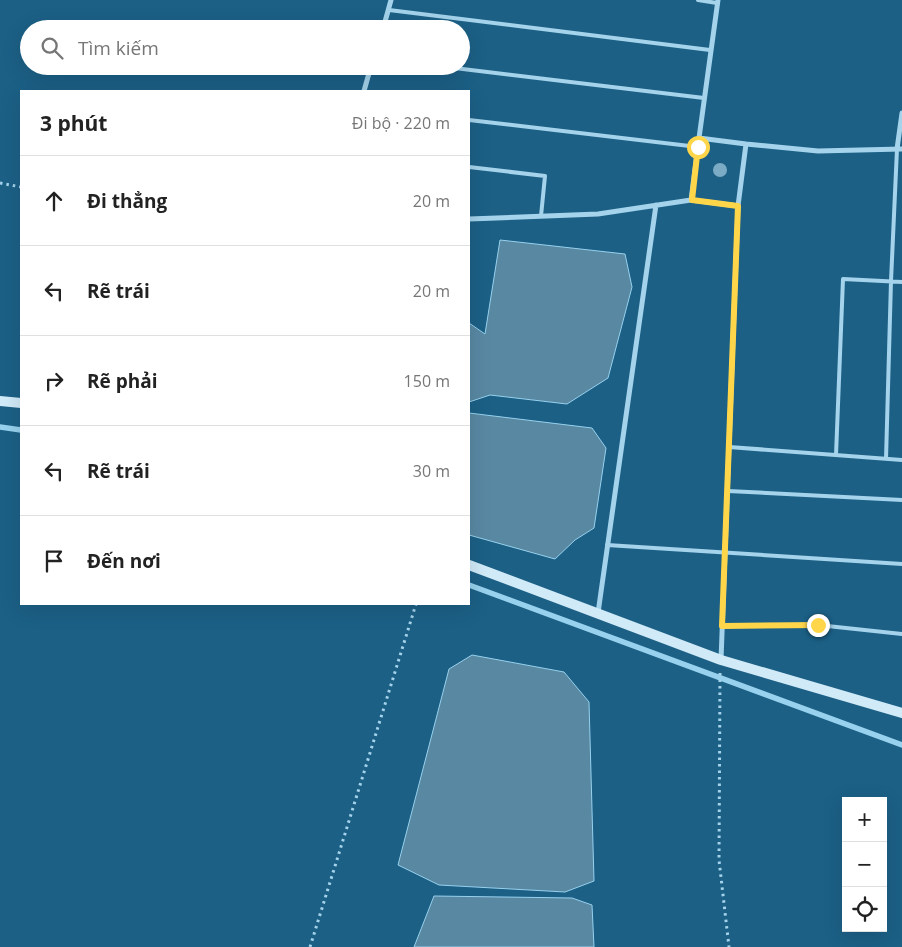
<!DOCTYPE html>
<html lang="vi">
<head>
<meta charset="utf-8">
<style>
	:root { --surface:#fff; --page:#f2f2f2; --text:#222; --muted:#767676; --line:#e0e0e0 }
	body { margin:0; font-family:"Open Sans",sans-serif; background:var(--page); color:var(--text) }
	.controls { position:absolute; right:15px; bottom:15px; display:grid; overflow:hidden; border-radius:0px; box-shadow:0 5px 20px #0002 }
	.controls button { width:45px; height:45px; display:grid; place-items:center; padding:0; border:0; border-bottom:1px solid var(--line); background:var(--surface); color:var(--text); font:25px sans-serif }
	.stop { position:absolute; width:15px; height:15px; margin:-11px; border:4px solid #ffd54a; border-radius:50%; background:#fff }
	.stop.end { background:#ffd54a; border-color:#fff; box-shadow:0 1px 5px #0008 }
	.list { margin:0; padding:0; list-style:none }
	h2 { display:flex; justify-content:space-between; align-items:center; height:65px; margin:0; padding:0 20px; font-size:21px }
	h2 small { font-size:16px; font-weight:400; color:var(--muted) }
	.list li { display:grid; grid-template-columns:32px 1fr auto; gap:15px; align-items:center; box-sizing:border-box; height:90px; padding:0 20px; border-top:1px solid var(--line) }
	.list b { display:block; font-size:19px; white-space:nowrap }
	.list em { font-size:16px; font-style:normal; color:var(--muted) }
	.icon { flex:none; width:28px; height:28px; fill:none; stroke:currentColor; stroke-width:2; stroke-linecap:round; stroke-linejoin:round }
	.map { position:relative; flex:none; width:902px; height:947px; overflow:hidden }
	.search { position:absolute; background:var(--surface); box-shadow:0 5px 20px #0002; left:20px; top:20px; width:450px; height:55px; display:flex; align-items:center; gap:12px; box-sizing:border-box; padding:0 18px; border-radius:28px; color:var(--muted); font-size:19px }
	.panel { position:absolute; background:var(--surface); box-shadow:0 5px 20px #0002; left:20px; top:90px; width:450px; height:515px; border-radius:0px }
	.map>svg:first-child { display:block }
</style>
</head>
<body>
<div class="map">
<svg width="902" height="947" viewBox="0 0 902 947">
	<rect width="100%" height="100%" fill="#1c6086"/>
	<path fill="#5988a3" stroke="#97d1ed" d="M500 240 625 254 632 287 608 378 567 404 490 395 469 402V323L485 334Z
		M469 413 592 428 606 448 594 528 575 540 555 559 469 535Z
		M472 655 564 672 589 702 594 881 565 892 439 885 398 865 449 669Z
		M434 896 572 898 592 905 594 947H414Z"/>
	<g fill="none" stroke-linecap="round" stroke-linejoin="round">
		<path stroke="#97d1ed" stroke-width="5.5" d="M0 427 21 430
			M469 585 902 745"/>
		<path stroke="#a4d3eb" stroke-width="3" stroke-dasharray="2.5 4" stroke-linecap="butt" d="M0 183 21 187
			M720 673 719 860 729 947
			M310 947 416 604"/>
		<path stroke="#a4d3eb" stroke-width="4" d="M698 0 717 3
			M389 10 710 50
			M438 66 704 98
			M469 120 698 147
			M469 167 545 176 541 216
			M729 447 902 460
			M836 455 843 279 902 282
			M886 459 891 281 897 149
			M728 491 902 500
			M607 545 902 564
			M723 626 818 625 902 634"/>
		<path stroke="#a4d3eb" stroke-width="5" d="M383 29 391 0
			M364 91 371 66
			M699 138 718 0
			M746 144 818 151 902 149
			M897 149 902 113
			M469 219 598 214 691 200
			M598 613 656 205
			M721 660 738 206 746 144 699 138 691 200 738 206"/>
		<path stroke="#d0eaf8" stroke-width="10" d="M0 401 21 403
			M469 565 721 660 902 713"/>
	</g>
	<circle fill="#7babc5" cx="720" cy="170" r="7"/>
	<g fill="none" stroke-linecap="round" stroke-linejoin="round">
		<path stroke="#ffd54a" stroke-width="6" d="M698 147 692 200 738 206 722 626 818 625"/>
	</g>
</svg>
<div class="controls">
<button>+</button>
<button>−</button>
<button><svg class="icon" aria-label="locate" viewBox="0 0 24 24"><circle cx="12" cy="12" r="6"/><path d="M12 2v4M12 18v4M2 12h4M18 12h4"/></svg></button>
</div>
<div class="stop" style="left:698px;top:147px"></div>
<div class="stop end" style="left:818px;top:625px"></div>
<div class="search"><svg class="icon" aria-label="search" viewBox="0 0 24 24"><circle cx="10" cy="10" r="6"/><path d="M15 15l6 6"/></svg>Tìm kiếm</div>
<section class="panel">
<h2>3 phút<small>Đi bộ · 220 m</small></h2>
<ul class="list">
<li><svg class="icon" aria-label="ahead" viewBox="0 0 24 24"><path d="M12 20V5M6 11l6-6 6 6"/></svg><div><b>Đi thẳng</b></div><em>20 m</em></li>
<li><svg class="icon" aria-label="left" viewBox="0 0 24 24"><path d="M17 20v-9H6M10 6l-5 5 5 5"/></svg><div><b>Rẽ trái</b></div><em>20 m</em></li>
<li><svg class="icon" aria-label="right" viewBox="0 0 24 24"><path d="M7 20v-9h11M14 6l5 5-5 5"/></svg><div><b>Rẽ phải</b></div><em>150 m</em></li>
<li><svg class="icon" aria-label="left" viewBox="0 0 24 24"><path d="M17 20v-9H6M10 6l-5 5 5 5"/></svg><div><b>Rẽ trái</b></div><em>30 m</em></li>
<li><svg class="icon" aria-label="arrive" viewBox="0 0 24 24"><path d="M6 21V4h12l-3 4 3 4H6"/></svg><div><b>Đến nơi</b></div></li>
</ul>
</section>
</div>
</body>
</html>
